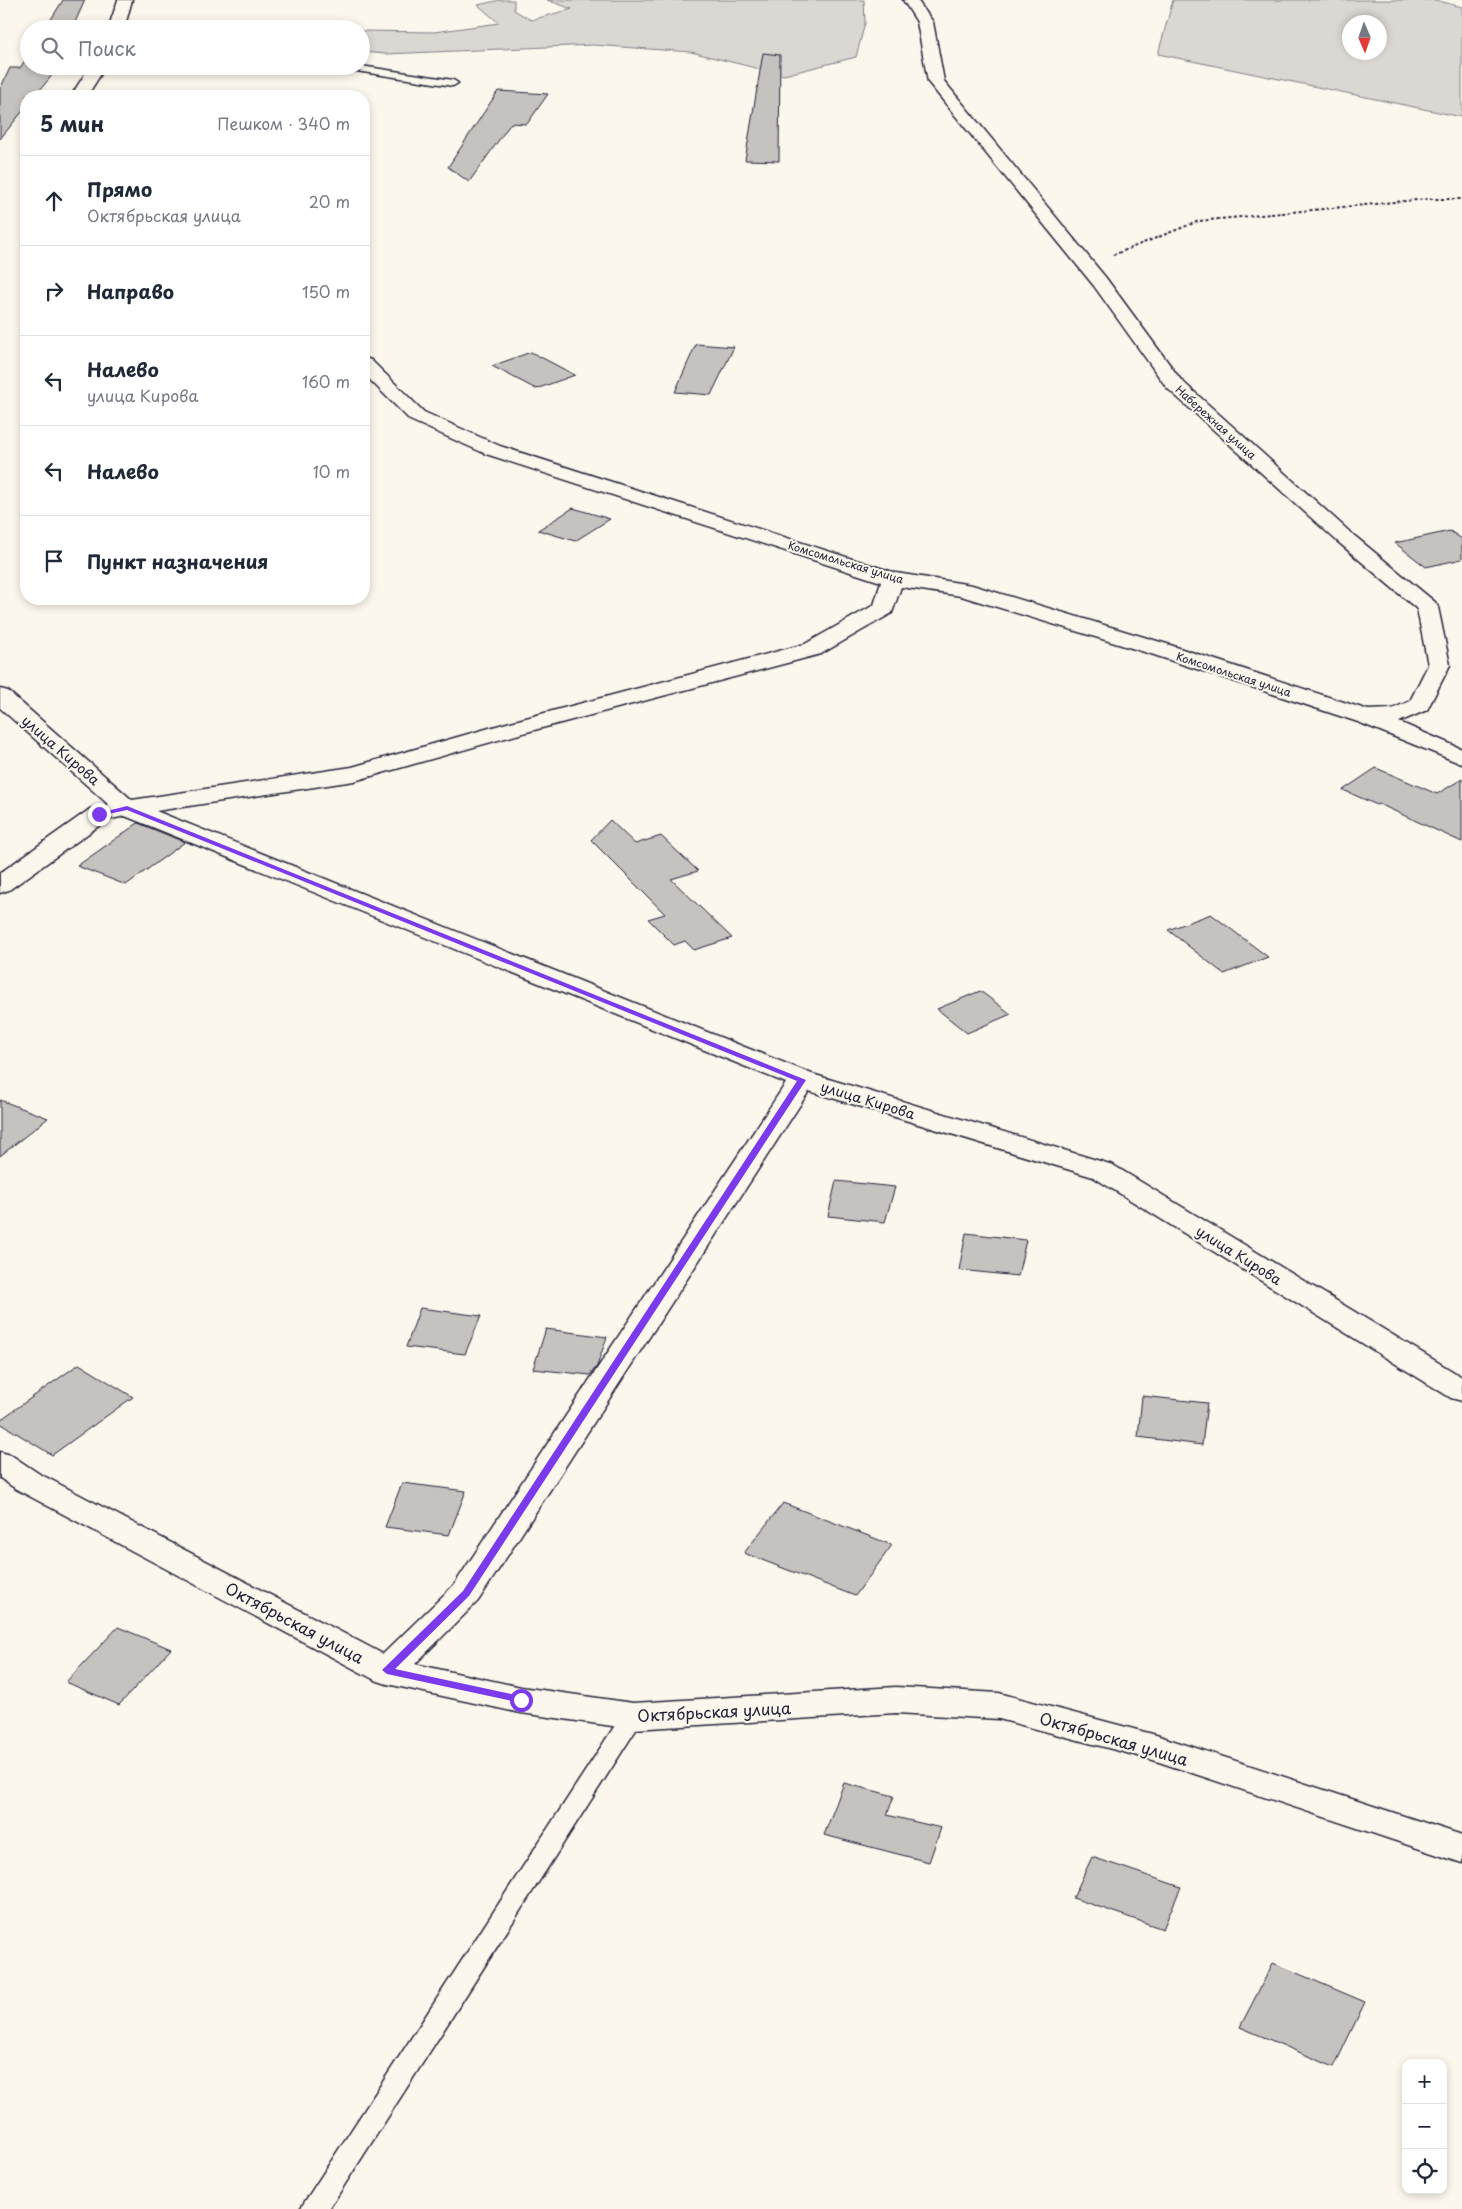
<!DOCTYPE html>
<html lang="ru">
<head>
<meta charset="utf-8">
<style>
	:root { --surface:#fff; --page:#f6f6f7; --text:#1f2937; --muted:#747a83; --line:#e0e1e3 }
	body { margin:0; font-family:"Playpen Sans",sans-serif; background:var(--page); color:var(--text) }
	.controls { position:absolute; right:15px; bottom:15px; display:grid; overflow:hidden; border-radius:10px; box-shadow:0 2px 8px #0003 }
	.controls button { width:45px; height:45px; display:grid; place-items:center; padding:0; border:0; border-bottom:1px solid var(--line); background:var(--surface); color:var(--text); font:25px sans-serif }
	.compass { position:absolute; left:1342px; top:15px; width:45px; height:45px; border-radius:50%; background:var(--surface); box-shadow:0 2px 8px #0003; rotate:178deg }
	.stop { position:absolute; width:15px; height:15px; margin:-11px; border:4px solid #7c3aed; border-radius:50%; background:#fff }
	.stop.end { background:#7c3aed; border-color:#fff; box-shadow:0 1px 5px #0008 }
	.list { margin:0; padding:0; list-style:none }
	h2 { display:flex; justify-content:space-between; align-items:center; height:65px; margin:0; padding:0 20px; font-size:21px }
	h2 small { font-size:16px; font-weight:400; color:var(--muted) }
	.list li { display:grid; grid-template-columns:32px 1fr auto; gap:15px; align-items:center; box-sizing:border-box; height:90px; padding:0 20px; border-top:1px solid var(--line) }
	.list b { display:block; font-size:19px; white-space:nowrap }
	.list p { margin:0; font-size:16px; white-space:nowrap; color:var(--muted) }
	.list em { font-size:16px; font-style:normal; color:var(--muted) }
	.icon { flex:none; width:28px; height:28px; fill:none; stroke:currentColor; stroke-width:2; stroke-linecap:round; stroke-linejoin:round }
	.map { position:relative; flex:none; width:1462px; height:2209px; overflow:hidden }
	.search { position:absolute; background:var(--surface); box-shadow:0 2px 8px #0003; left:20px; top:20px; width:350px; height:55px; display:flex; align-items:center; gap:12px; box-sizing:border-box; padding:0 18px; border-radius:28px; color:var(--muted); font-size:19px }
	.panel { position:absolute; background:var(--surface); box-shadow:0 2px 8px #0003; left:20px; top:90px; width:350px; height:515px; border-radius:20px }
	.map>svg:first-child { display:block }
</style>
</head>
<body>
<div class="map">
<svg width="1462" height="2209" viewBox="0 0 1462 2209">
	<rect width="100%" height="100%" fill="#fbf7ec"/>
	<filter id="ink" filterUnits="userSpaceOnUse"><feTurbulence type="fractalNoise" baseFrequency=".02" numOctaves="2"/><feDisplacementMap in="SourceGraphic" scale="10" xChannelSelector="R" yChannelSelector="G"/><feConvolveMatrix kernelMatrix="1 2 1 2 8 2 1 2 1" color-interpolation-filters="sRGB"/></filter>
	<g filter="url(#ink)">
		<path fill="#dbd8d3" stroke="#7e7d87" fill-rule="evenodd" d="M501 0H514V10L531 20 572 9 547 0H864L865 23 856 57 784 75 691 52 593 45 386 54 361 52V31L434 32 499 23 478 5Z
			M1173 0H1435L1462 7V117L1158 54ZM1350 22H1380V52H1350Z"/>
		<path fill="#c6c2c0" stroke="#22223b" d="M63 0H85L72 29H45Z
			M763 53 780 55 779 161 745 160Z
			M29 54V66L58 68 35 96H26V107L0 139V89L10 68H20Z
			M498 91 548 94 527 124 511 123 469 182 448 167Z
			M696 344 734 347 711 395 675 392Z
			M531 352 575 375 536 389 492 366Z
			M573 508 610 519 575 541 538 530Z
			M1450 531 1462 539V559L1426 567 1395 543Z
			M1376 768 1437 794 1462 779V842L1379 804 1377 805 1343 790Z
			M610 820 635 844 661 836 698 871 671 879 732 938 694 950 685 941 674 945 648 919 665 914 591 840Z
			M138 823 185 842 126 885 77 866Z
			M1211 914 1268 957 1224 974 1168 930Z
			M980 991 1011 1014 967 1033 937 1009Z
			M0 1100 48 1118 0 1156Z
			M836 1181 895 1187 885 1222 828 1216Z
			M966 1233 1026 1240 1018 1276 959 1270Z
			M420 1308 481 1316 465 1354 406 1347Z
			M546 1329 607 1337 597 1366 590 1375 533 1369Z
			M79 1364 133 1397 52 1455 0 1423V1420Z
			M1142 1396 1207 1403 1202 1445 1138 1437Z
			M402 1483 466 1491 449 1535 385 1527Z
			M783 1503 892 1545 855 1596 744 1553Z
			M118 1627 171 1649 119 1705 66 1682Z
			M844 1783 894 1796 887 1815 941 1828 929 1862 824 1835Z
			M1092 1857 1181 1887 1163 1929 1073 1898Z
			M1273 1963 1365 2002 1334 2067 1240 2027Z"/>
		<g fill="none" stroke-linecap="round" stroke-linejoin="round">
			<defs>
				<path id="lane" d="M338 66H361L453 80 458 83 453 86 343 69Z
					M633 1707 641 1710 645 1716 641 1722 329 2209H300L625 1710Z"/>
				<path id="street" d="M118 0H132L124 29H108Z
					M903 0H917L933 22 944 81 1106 278 1181 380 1351 533 1435 602 1438 607 1450 665 1427 710 1399 722 1462 749V764L1358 722 1151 654 961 596 901 587 892 613 821 654 523 733 354 781 156 811 812 1074 1113 1165 1462 1377V1401L1451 1398 1093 1177 809 1091 478 1601 415 1664 521 1687 633 1703 896 1687 999 1693 1156 1735 1462 1835V1863L1153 1760 999 1719 896 1713 633 1729 521 1713 387 1684 375 1680 16 1489 0 1478V1452L11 1455 38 1473 383 1654 454 1585 786 1083 125 816 107 820 9 890 0 893V873L90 809 109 805 0 708V689L8 691 132 800 352 767 507 723 805 644 874 605 881 582 486 454 410 420 364 374V358L371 360 424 412 500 446 896 573 972 585 1167 644 1368 710 1392 709 1410 701 1428 665 1417 609 1337 541 1167 388 1094 286 928 82 917 22Z
					M90 66H106L87 96H71Z"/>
			</defs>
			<use href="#lane" stroke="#22223b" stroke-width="3"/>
			<use href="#street" stroke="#22223b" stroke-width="3"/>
			<path stroke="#22223b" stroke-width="2" stroke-dasharray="3 2.5" stroke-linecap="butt" d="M1113 255 1199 221 1426 199H1462"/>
			<use href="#lane" fill="#fbf7ec" fill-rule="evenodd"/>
			<use href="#street" fill="#fbf7ec" fill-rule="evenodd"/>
		</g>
	</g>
	<path fill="#7c3aed" d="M127 806 806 1080 469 1596 395 1669 521 1696 524 1697V1702L521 1703 387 1674 382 1670 463 1591 797 1081 127 810 99 816 95 814Z"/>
	<g text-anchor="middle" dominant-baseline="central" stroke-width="4" stroke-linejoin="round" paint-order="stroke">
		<g font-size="11" fill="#22223b" stroke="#fbf7ec">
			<text transform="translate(1216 422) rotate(42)">Набережная улица</text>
			<text transform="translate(846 562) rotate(17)">Комсомольская улица</text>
			<text transform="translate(1234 674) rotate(18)">Комсомольская улица</text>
		</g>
		<g font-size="14" fill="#22223b" stroke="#fbf7ec">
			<text transform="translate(61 750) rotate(41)">улица Кирова</text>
			<text transform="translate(868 1100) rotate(17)">улица Кирова</text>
			<text transform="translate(1239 1255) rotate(32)">улица Кирова</text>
		</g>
		<g font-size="16" fill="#22223b" stroke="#fbf7ec">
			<text transform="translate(295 1622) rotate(28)">Октябрьская улица</text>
			<text transform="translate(714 1711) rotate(-3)">Октябрьская улица</text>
			<text transform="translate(1114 1738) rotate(16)">Октябрьская улица</text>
		</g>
	</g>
</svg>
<div class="controls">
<button>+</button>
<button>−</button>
<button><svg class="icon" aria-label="locate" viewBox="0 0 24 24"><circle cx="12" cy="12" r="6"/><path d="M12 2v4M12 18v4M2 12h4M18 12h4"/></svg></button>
</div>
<svg class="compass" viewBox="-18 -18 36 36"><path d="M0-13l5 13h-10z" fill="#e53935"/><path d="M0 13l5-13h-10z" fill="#747a83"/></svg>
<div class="stop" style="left:521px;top:1700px"></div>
<div class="stop end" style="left:99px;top:814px"></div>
<div class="search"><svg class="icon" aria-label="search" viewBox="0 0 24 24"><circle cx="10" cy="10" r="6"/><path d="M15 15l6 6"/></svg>Поиск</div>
<section class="panel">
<h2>5 мин<small>Пешком · 340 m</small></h2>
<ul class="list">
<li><svg class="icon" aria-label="ahead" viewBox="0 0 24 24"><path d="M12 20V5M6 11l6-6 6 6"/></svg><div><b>Прямо</b><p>Октябрьская улица</p></div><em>20 m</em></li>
<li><svg class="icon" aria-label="right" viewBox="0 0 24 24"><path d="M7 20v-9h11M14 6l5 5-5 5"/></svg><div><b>Направо</b></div><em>150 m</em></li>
<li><svg class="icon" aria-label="left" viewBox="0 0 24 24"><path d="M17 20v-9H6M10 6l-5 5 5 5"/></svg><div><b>Налево</b><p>улица Кирова</p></div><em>160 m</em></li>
<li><svg class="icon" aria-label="left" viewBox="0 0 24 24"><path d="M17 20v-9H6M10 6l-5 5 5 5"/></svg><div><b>Налево</b></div><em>10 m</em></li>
<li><svg class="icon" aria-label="arrive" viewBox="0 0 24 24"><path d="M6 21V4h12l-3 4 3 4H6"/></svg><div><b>Пункт назначения</b></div></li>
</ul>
</section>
</div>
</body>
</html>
